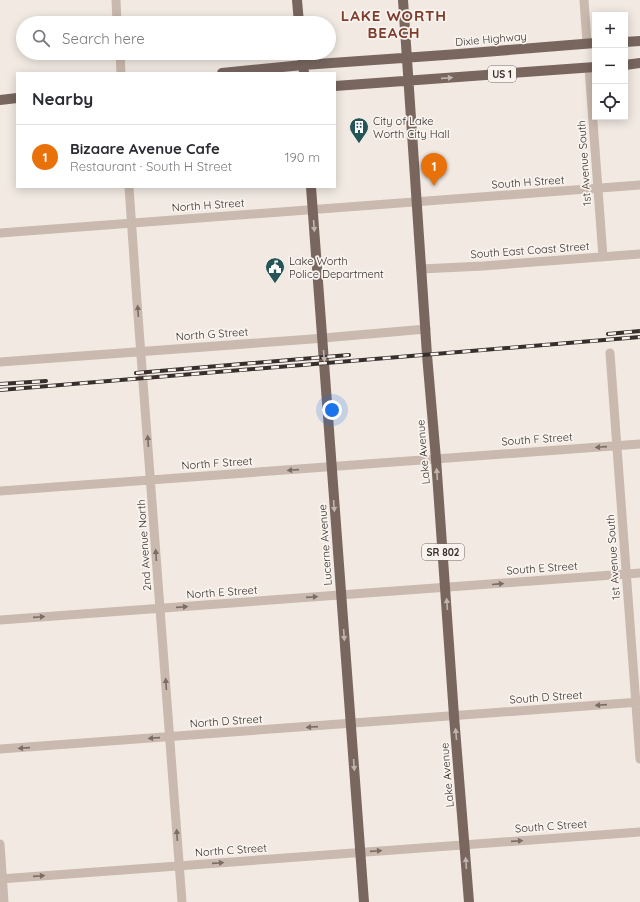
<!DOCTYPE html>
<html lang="en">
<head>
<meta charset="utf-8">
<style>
	:root { --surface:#fff; --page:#f2f2f3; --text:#2b2b33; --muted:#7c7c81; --line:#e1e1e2; --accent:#255556 }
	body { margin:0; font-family:Quicksand,sans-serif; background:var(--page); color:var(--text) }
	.controls { position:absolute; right:12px; top:12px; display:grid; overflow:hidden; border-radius:0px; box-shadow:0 2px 10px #0003 }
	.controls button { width:36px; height:36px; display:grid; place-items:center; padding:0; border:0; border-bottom:1px solid var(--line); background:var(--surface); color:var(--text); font:20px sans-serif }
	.you { position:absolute; left:332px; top:410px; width:14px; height:14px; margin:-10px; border:3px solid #fff; border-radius:50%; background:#1a73e8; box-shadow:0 0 0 6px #1a73e833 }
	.badge { display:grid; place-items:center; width:26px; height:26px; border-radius:50%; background:var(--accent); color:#fff; font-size:13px; font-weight:700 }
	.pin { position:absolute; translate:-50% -33px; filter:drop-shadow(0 1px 2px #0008) }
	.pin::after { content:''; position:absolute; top:21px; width:14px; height:12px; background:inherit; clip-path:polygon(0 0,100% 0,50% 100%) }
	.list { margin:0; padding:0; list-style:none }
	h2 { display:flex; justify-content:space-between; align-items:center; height:52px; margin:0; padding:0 16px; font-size:17px }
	h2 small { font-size:13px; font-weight:400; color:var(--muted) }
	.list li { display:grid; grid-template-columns:26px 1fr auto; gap:12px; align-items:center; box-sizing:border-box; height:64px; padding:0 16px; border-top:1px solid var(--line) }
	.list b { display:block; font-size:15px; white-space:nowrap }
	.list p { margin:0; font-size:13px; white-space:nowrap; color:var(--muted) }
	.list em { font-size:13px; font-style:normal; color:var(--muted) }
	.icon { flex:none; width:22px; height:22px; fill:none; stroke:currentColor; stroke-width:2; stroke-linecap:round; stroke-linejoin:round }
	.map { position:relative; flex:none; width:640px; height:902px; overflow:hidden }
	.search { position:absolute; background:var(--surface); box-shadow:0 2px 10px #0003; left:16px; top:16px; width:320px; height:44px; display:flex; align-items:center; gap:10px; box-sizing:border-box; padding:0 14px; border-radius:22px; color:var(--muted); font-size:15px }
	.panel { position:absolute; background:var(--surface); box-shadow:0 2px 10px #0003; left:16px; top:72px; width:320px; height:116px; border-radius:0px }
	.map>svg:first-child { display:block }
</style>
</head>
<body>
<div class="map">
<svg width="640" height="902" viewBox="0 0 640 902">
	<rect width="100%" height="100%" fill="#f1e9e2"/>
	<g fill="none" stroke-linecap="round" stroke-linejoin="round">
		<path stroke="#c9b9ae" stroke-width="9" d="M116 0 117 23
			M584 0 587 44
			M120 53 121 73
			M589 68 603 257
			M129 187 137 302 182 902
			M0 233 640 185
			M421 269 483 266 640 254
			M610 353 640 759
			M0 362 312 339 426 329
			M0 491 640 444
			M0 620 640 573
			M0 749 640 702
			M0 844 4 902
			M0 879 640 832"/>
		<path stroke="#78665f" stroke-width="10" d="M297 0 299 23
			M403 0 427 355 436 459 454 716 469 902
			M625 42 640 41
			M302 53 304 73
			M625 65 640 63
			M222 73 303 65 459 54 595 43
			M335 86 595 67
			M0 100 17 98
			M311 187 364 902"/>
		<defs>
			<path id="rail" d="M608 334 640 331
				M136 373 349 355
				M0 384 46 381
				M0 390 640 337"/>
		</defs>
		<use href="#rail" stroke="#382f2c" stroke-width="4"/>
		<use href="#rail" stroke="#f9f3ee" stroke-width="2.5" stroke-dasharray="8" stroke-linecap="butt"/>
	</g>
	<defs><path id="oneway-solid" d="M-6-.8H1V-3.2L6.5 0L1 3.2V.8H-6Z"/></defs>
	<g fill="#bfb4ae">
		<use href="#oneway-solid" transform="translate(447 78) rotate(-4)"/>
		<use href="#oneway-solid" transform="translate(314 226) rotate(86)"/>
		<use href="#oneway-solid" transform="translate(324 356) rotate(85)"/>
		<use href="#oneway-solid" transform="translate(437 474) rotate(-94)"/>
		<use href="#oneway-solid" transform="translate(334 506) rotate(86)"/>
		<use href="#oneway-solid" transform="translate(447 604) rotate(-94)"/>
		<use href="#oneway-solid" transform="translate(344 635) rotate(86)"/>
		<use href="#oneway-solid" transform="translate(456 734) rotate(-95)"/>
		<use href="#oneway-solid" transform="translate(354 765) rotate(86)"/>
		<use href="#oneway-solid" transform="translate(466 863) rotate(-94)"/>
	</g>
	<g fill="#796d66">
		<use href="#oneway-solid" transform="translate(138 311) rotate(-94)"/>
		<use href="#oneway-solid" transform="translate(148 441) rotate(-94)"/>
		<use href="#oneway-solid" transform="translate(601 447) rotate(176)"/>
		<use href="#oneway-solid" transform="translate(293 470) rotate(176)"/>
		<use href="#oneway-solid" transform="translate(156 555) rotate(-94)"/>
		<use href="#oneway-solid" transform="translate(498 584) rotate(-5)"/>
		<use href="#oneway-solid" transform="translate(312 597) rotate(-4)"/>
		<use href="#oneway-solid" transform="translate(182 607) rotate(-4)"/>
		<use href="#oneway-solid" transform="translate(39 617) rotate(-4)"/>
		<use href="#oneway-solid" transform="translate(166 684) rotate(-94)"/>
		<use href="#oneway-solid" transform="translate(601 705) rotate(176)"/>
		<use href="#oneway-solid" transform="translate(312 727) rotate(176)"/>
		<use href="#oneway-solid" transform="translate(154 738) rotate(176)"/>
		<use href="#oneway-solid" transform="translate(24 748) rotate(176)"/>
		<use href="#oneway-solid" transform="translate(177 835) rotate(-94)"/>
		<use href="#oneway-solid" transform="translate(517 841) rotate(-4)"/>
		<use href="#oneway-solid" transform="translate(376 851) rotate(-4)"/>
		<use href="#oneway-solid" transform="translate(218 863) rotate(-4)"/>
		<use href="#oneway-solid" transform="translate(39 876) rotate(-4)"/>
	</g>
	<defs>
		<symbol id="building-pin" viewBox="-11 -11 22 30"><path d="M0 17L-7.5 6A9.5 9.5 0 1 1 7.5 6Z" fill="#255556" stroke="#f9f3ee"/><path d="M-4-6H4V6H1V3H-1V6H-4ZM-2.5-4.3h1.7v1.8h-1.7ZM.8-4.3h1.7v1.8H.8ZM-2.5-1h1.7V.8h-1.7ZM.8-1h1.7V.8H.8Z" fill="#fff"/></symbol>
		<symbol id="civic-pin" viewBox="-11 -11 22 30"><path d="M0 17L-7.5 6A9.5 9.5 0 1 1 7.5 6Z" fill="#255556" stroke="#f9f3ee"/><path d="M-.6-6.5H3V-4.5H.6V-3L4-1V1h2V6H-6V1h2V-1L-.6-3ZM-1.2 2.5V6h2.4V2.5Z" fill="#fff"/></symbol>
	</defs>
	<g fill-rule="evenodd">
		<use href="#building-pin" x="348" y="116" width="22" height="30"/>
		<use href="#civic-pin" x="264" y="256" width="22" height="30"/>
	</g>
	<g text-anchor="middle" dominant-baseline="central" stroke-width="3.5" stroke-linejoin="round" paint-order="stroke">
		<g fill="#f9f3ee" stroke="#726a66" stroke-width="1">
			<rect x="488" y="66" width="28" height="16" rx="3"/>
			<rect x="422" y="544" width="42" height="16" rx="3"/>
		</g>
		<g font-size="10" font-weight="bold" fill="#382f2c">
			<text x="502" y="74">US 1</text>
			<text x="443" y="552">SR 802</text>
		</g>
		<g font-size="11" fill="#382f2c" stroke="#f9f3ee">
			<text transform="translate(491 39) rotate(-5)">Dixie Highway</text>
			<text transform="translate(584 163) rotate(-94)">1st Avenue South</text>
			<text transform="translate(528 182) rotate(-4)">South H Street</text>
			<text transform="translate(208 205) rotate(-4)">North H Street</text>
			<text transform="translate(530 250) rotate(-4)">South East Coast Street</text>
			<text transform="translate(212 334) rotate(-4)">North G Street</text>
			<text transform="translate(537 439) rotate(-4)">South F Street</text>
			<text transform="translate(423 452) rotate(-95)">Lake Avenue</text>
			<text transform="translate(217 463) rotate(-4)">North F Street</text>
			<text transform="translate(144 545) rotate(-94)">2nd Avenue North</text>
			<text transform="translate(325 545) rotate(-94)">Lucerne Avenue</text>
			<text transform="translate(613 557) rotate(-94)">1st Avenue South</text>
			<text transform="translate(542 568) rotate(-4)">South E Street</text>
			<text transform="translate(222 592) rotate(-4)">North E Street</text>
			<text transform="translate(546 697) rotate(-4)">South D Street</text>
			<text transform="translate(226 721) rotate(-4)">North D Street</text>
			<text transform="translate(447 775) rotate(-95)">Lake Avenue</text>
			<text transform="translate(551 826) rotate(-4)">South C Street</text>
			<text transform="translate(231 850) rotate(-4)">North C Street</text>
		</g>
		<g font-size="11" fill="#382f2c" stroke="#f9f3ee" text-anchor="start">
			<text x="373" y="121">City of Lake<tspan x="373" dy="13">Worth City Hall</tspan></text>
			<text x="289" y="261">Lake Worth<tspan x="289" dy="13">Police Department</tspan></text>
		</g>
		<g font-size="15" font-weight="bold" letter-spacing="1" fill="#7f3d2d" stroke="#f9f3ee">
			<text x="394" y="15">LAKE WORTH<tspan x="394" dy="17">BEACH</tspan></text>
		</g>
	</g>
</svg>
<div class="controls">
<button>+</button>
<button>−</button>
<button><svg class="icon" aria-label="locate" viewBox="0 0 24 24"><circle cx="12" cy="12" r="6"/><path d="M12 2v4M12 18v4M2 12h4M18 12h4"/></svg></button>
</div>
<div class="you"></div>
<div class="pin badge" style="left:434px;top:186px;background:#e8710a">1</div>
<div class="search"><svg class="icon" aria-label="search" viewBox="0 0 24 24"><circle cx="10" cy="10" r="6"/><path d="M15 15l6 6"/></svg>Search here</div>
<section class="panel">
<h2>Nearby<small></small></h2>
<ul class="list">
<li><span class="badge" style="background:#e8710a">1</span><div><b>Bizaare Avenue Cafe</b><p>Restaurant · South H Street</p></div><em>190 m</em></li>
</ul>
</section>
</div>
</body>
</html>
